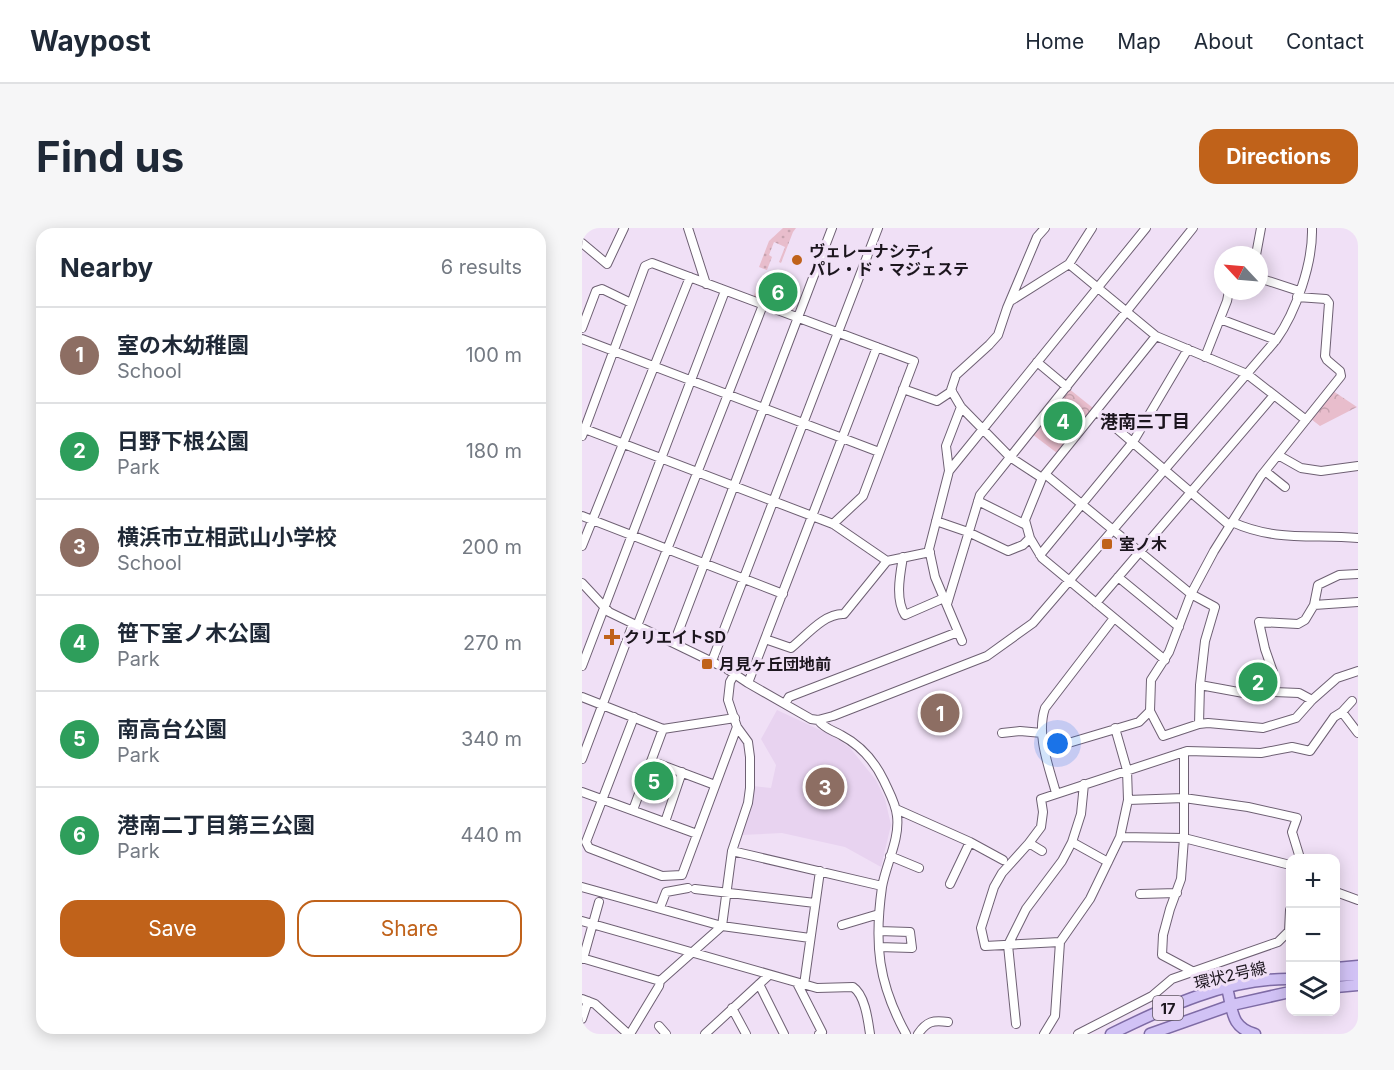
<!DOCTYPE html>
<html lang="en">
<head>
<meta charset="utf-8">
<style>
	:root { --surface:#fff; --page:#f6f6f7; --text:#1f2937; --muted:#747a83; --line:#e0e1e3; --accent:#c0621a }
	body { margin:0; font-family:Inter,"Noto Sans JP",sans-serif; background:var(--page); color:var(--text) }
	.controls { position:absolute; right:18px; bottom:18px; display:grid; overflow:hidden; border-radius:12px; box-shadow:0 3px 15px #0003 }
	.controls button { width:54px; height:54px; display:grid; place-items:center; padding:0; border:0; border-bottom:2px solid var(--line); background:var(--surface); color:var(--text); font:30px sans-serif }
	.compass { position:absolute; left:632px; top:18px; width:54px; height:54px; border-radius:50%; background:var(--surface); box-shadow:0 3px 15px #0003; rotate:296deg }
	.you { position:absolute; left:476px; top:516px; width:21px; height:21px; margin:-15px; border:4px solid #fff; border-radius:50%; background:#1a73e8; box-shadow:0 0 0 9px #1a73e833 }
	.badge { display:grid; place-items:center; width:39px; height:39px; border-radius:50%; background:var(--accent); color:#fff; font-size:20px; font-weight:700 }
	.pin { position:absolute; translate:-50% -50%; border:3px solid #fff; box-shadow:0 2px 6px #0006 }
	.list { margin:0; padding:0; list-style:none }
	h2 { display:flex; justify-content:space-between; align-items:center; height:78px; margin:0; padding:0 24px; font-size:26px }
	h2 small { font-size:20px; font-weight:400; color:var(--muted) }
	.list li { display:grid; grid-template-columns:39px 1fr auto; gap:18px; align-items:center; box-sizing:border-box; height:96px; padding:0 24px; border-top:2px solid var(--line) }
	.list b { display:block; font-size:22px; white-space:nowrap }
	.list p { margin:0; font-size:20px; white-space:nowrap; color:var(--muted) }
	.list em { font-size:20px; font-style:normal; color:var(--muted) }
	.actions { display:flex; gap:12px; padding:18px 24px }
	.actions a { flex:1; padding:14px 0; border:2px solid var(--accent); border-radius:18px; text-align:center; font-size:21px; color:var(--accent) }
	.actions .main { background:var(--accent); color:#fff }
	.icon { flex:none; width:33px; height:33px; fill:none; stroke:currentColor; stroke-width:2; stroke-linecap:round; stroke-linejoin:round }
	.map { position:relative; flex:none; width:776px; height:806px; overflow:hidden; border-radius:18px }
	header { display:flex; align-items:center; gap:36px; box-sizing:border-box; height:84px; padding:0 30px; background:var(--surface); border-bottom:2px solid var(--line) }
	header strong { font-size:28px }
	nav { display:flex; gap:33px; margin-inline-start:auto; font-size:21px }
	.intro { display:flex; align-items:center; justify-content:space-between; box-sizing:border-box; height:144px; padding:0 36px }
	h1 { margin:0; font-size:42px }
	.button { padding:15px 27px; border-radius:18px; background:var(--accent); color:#fff; font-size:21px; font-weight:700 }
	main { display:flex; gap:36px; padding:0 36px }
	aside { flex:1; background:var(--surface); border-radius:18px; box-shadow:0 3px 15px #0003 }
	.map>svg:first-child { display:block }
</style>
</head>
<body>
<header>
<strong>Waypost</strong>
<nav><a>Home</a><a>Map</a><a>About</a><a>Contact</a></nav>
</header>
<div class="intro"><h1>Find us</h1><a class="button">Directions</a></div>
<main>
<aside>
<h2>Nearby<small>6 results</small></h2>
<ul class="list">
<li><span class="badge" style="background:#8d6e63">1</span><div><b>室の木幼稚園</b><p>School</p></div><em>100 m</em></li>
<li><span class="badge" style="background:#2e9e5b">2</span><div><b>日野下根公園</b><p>Park</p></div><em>180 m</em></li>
<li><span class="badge" style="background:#8d6e63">3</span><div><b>横浜市立相武山小学校</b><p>School</p></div><em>200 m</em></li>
<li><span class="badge" style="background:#2e9e5b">4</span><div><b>笹下室ノ木公園</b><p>Park</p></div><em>270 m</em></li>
<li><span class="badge" style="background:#2e9e5b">5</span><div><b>南高台公園</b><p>Park</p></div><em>340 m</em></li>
<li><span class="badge" style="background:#2e9e5b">6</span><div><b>港南二丁目第三公園</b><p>Park</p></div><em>440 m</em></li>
</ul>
<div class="actions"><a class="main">Save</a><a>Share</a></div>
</aside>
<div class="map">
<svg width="776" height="806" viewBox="0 0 776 806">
	<defs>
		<pattern id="park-crowns" width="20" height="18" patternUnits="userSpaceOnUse" patternTransform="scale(1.5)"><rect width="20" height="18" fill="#e8bdcc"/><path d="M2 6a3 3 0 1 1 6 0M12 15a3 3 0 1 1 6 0" fill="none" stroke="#c6a2af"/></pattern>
		<pattern id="garden-dots" width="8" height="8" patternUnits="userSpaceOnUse" patternTransform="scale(1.5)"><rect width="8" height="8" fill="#e8bdcc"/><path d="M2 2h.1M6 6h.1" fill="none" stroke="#c6a2af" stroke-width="1.8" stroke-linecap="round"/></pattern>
	</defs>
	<rect width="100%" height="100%" fill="#f0e0f6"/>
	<path fill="#e8d3f0" d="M195 482 253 509 268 520 294 552 303 571 309 597 299 639 263 619 200 605 159 607 171 558 189 560 194 537 179 511Z"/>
	<path fill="url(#park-crowns)" d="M180 48 219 63 212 81 207 83 171 70Z
		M486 160 511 180 475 225 450 206Z
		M751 163 775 179 738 198 729 191Z"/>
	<path fill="url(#garden-dots)" d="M201 0H214L211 4 199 35 197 34 203 19 192 14 187 27 190 29 185 42 177 39 187 13Z"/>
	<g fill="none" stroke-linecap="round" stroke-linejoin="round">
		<defs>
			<path id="minor" d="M106 0 124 56
				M0 15 25 36 42 0
				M674 27 679 0
				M487 36 574 108 665 146 724 192
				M677 50 717 63
				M430 72 487 36 510 0
				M638 91 694 112
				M0 100 14 63 20 61 49 75
				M574 108 460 250 443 292 448 310 460 330 583 432
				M0 111 297 224
				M623 129 645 73 647 63
				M455 134 485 159
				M321 161 355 173 370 163
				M514 183 647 297
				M0 200 251 296 305 333 348 324
				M0 208 63 38 70 35 332 133 281 268 251 296
				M696 227 719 240 739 243 776 238
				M367 243 364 218 379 179
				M683 243 703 259
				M463 246 609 366 633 379 623 413 618 457 617 496
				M460 250 428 229 379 179 369 162 374 147 407 117 416 107 425 80 455 9 463 0
				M396 273 444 297
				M0 288 201 366
				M354 293 386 304 426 323 441 317 448 310
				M650 294C694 314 731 306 776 310
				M0 318 108 49
				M458 327 551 214 606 121
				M321 329C318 347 313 371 323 387L362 370
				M536 349 597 399
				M0 355 27 384 145 441 166 455 229 491 236 492 251 488 405 428 451 395 694 112C714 84 731 35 730 0
				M514 375 692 167
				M365 376 398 267 611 0
				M732 377 776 374
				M55 398 181 77
				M183 411 209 420C224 408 242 385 262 386L305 333
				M380 413 353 349 347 321 367 243 564 0
				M92 415 250 0
				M130 433 296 0
				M0 438 143 63
				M166 455 295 119
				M618 457 667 466 688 461
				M0 469 81 501 153 490
				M730 472 717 465 692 464 688 461 691 444 683 421 677 394 716 396 723 392 732 377 736 357 757 347 776 346
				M203 476 207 469 376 404
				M568 483 581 508 617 496 626 495 681 500 714 490 730 472 755 450 776 443
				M760 484 776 505
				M52 489 4 614 7 620 80 648 100 647 155 499
				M236 492C243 501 250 502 259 507 278 517 293 534 302 553 307 564 314 576 315 588 318 611 304 636 300 659 292 716 296 755 324 806
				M420 505 438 503 460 505
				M463 522 557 494 568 483 569 452 587 424 609 366 632 323 679 248 759 148 758 143 745 132 743 128 747 75 744 71 715 69
				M602 524V610L599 651 588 681 581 707 580 727 610 743
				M0 531 51 396
				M69 533 133 557
				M0 564 115 606
				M474 565C467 539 454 507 463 480L532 390
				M546 572 602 570 666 579 715 590 710 604 718 630
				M314 581 388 614 421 632
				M51 582 81 501
				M83 594 100 544
				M538 609 602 610 708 637
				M490 614 526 634
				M447 615 460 623
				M150 623 300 658
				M308 628 337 640
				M368 656 388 614
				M0 659 140 698 228 710
				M113 661 233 675
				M754 664 776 672
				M558 666 595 665
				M79 677 84 664 106 660
				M0 693 235 760 271 759C283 767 286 792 288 806
				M260 697 297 686
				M297 703 328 704 330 720 297 719
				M478 714 403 718 399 700 412 659 420 645 447 615 459 599 461 584 459 571 605 523 679 525 710 519 728 523 752 489 760 484 770 473
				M0 730 78 753
				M1 731 17 674
				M215 755 240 804 237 806
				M177 756 202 806
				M222 757 238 643
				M0 771 13 776 46 806
				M150 780 164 806
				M0 791 6 773
				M434 796 426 717 444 681 480 633 490 614 499 586 502 556
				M77 798 84 806
				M48 806 77 758 78 753 140 698 150 623 166 575 168 560V529L166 514 155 499 146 472 148 454 153 445
				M123 806 187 747
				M336 806C345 793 351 792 366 794
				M462 806 473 788 478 714 508 671 538 609 546 572 545 542 533 500
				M496 806 570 768 590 751 696 714 707 703 708 682"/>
			<path id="major" d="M754 740 776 738
				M754 748 776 747
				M754 759 776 757
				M645 760C651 782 648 799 673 806
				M529 806C584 779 646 750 708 751
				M568 806 650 777 708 764"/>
		</defs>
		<use href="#minor" stroke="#6e6073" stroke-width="10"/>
		<use href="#major" stroke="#7e6ba5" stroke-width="13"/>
		<use href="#minor" stroke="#fff" stroke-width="8"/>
		<use href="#major" stroke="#d1c2f5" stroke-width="10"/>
	</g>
	<g fill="#c0621a" stroke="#f0e0f6" stroke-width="2">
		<circle cx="215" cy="32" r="6"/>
		<rect x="519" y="310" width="12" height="12" rx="3"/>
		<path d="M27 400h6v6h6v6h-6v6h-6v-6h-6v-6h6z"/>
		<rect x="119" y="430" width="12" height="12" rx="3"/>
	</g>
	<g text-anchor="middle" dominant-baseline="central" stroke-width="6" stroke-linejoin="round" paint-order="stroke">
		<rect fill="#f0e0f6" stroke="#5c535f" stroke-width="1.5" x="571" y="768" width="30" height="24" rx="4.5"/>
		<g font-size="15" font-weight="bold" fill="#1c161e">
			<text x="586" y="780">17</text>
		</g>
		<g font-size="16" font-weight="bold" fill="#1c161e" stroke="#f0e0f6" text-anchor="start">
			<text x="227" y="23">ヴェレーナシティ<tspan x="227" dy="18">パレ・ド・マジェステ</tspan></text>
			<text x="537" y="316">室ノ木</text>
			<text x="42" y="409">クリエイトSD</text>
			<text x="137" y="436">月見ヶ丘団地前</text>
		</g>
		<g font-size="16" fill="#1c161e" stroke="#f0e0f6">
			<text transform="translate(648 747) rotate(-13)">環状2号線</text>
		</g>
		<g font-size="18" font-weight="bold" fill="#1c161e" stroke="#f0e0f6">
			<text x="563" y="193">港南三丁目</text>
		</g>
	</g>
</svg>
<div class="controls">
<button>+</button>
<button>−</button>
<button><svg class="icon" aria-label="layers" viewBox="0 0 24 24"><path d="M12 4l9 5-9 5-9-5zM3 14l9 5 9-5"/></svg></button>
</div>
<svg class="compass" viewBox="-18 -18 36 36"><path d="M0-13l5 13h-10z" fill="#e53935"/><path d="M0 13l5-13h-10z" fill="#747a83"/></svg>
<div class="you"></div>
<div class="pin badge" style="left:358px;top:485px;background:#8d6e63">1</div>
<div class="pin badge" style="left:676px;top:454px;background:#2e9e5b">2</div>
<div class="pin badge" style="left:243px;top:559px;background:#8d6e63">3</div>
<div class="pin badge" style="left:481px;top:193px;background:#2e9e5b">4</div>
<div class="pin badge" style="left:72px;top:553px;background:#2e9e5b">5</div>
<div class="pin badge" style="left:196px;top:64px;background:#2e9e5b">6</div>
</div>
</main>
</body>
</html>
